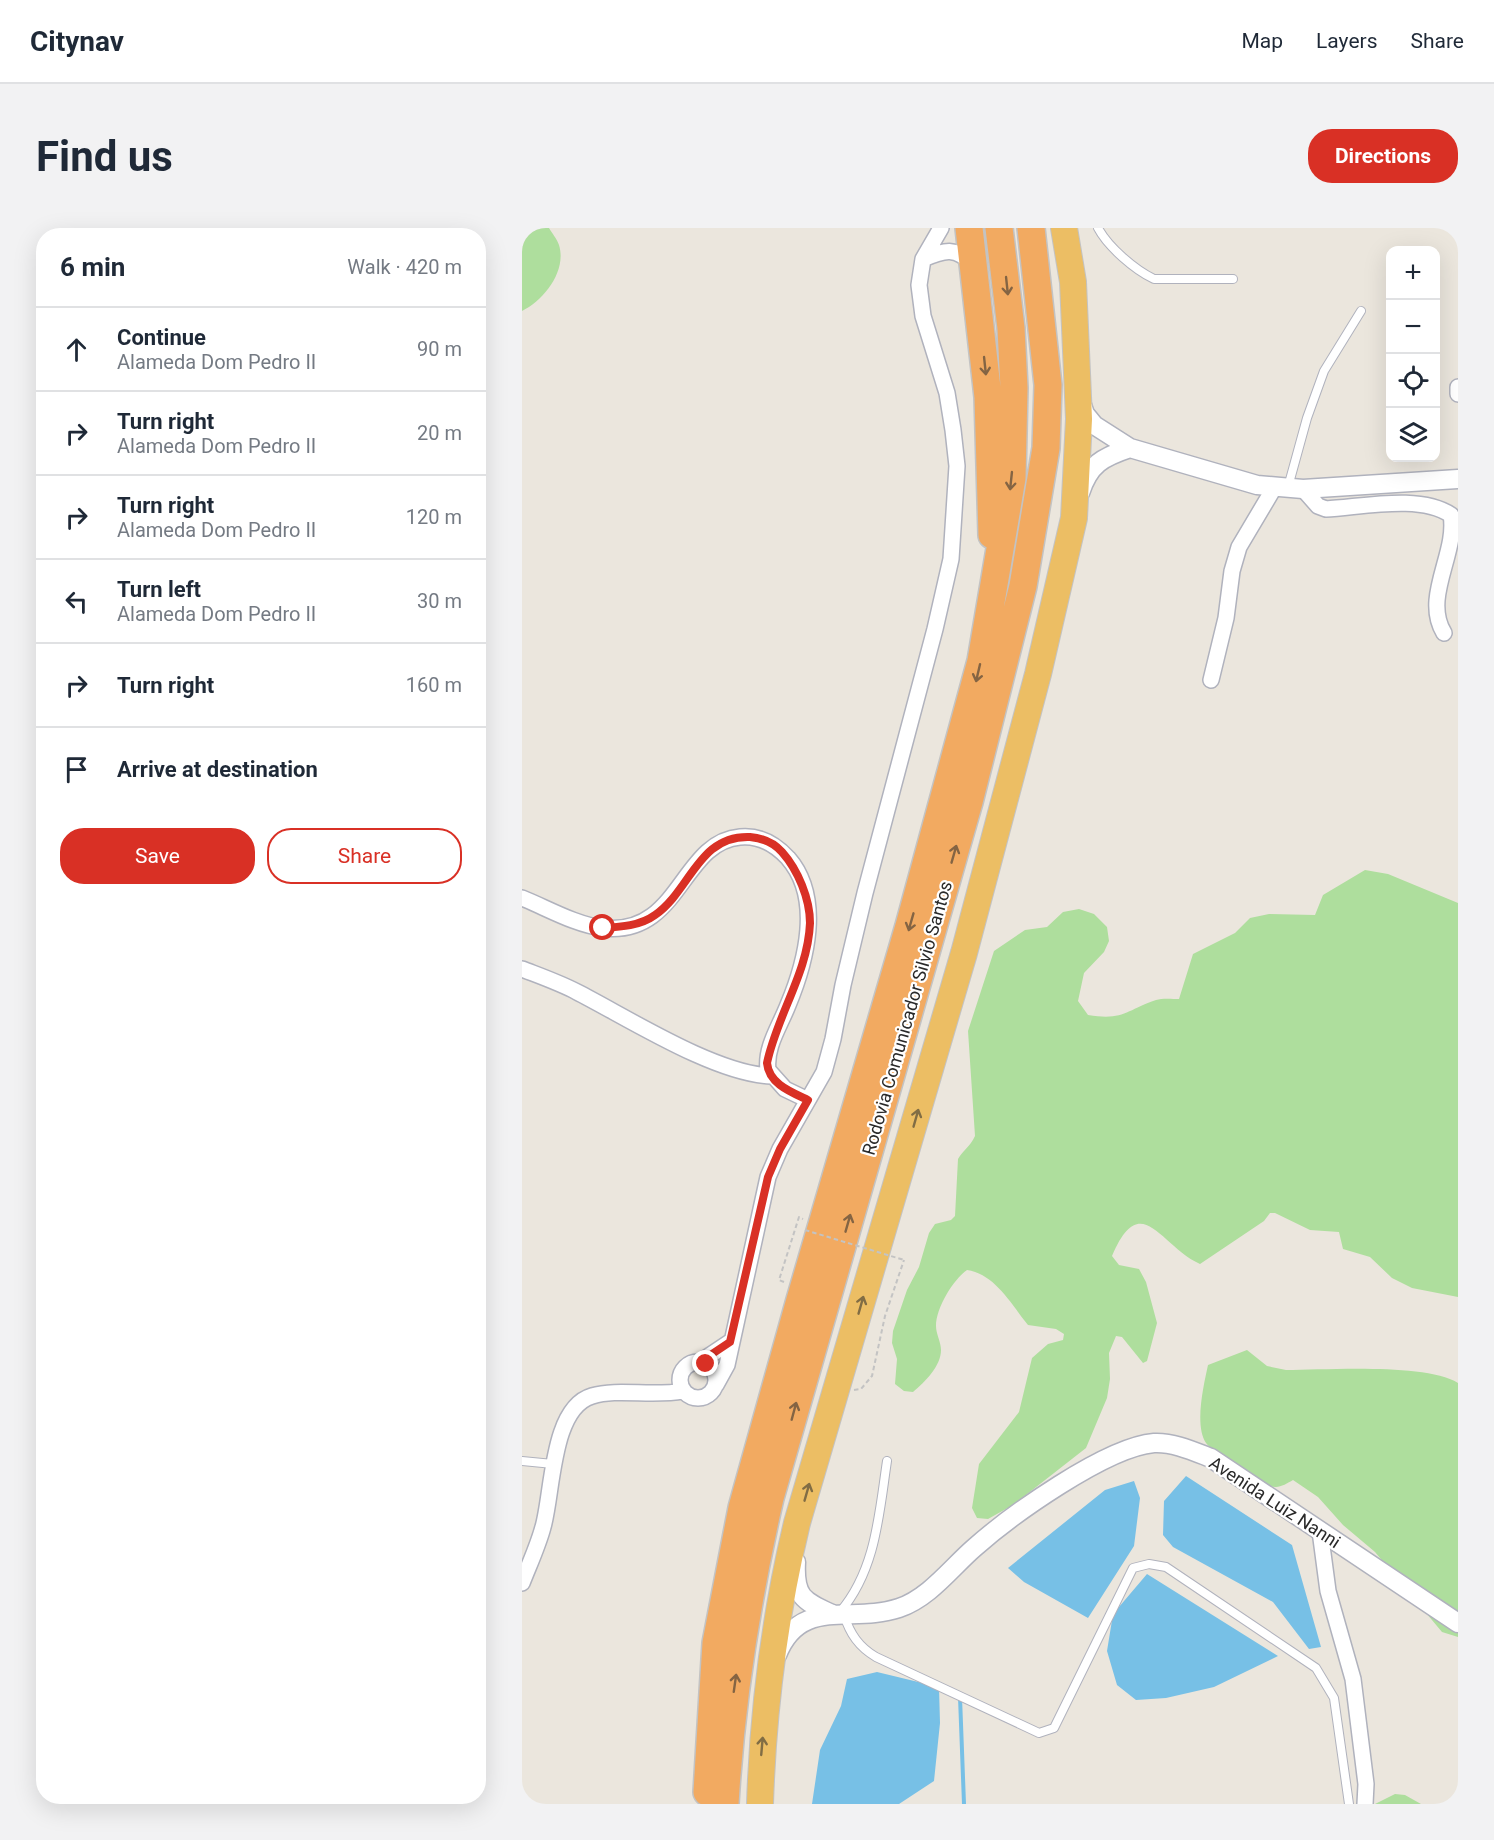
<!DOCTYPE html>
<html lang="en">
<head>
<meta charset="utf-8">
<style>
	:root { --surface:#fff; --page:#f2f2f3; --text:#1f2937; --muted:#747a83; --line:#e0e1e3; --accent:#d93025 }
	body { margin:0; font-family:Roboto,sans-serif; background:var(--page); color:var(--text) }
	.controls { position:absolute; right:18px; top:18px; display:grid; overflow:hidden; border-radius:12px; box-shadow:0 6px 24px #0002 }
	.controls button { width:54px; height:54px; display:grid; place-items:center; padding:0; border:0; border-bottom:2px solid var(--line); background:var(--surface); color:var(--text); font:30px sans-serif }
	.stop { position:absolute; width:18px; height:18px; margin:-14px; border:4px solid #d93025; border-radius:50%; background:#fff }
	.stop.end { background:#d93025; border-color:#fff; box-shadow:0 2px 6px #0008 }
	.list { margin:0; padding:0; list-style:none }
	h2 { display:flex; justify-content:space-between; align-items:center; height:78px; margin:0; padding:0 24px; font-size:26px }
	h2 small { font-size:20px; font-weight:400; color:var(--muted) }
	.list li { display:grid; grid-template-columns:39px 1fr auto; gap:18px; align-items:center; box-sizing:border-box; height:84px; padding:0 24px; border-top:2px solid var(--line) }
	.list b { display:block; font-size:22px; white-space:nowrap }
	.list p { margin:0; font-size:20px; white-space:nowrap; color:var(--muted) }
	.list em { font-size:20px; font-style:normal; color:var(--muted) }
	.actions { display:flex; gap:12px; padding:18px 24px }
	.actions a { flex:1; padding:14px 0; border:2px solid var(--accent); border-radius:24px; text-align:center; font-size:21px; color:var(--accent) }
	.actions .main { background:var(--accent); color:#fff }
	.icon { flex:none; width:33px; height:33px; fill:none; stroke:currentColor; stroke-width:2; stroke-linecap:round; stroke-linejoin:round }
	.map { position:relative; flex:none; width:936px; height:1576px; overflow:hidden; border-radius:24px }
	header { display:flex; align-items:center; gap:36px; box-sizing:border-box; height:84px; padding:0 30px; background:var(--surface); border-bottom:2px solid var(--line) }
	header strong { font-size:28px }
	nav { display:flex; gap:33px; margin-inline-start:auto; font-size:21px }
	.intro { display:flex; align-items:center; justify-content:space-between; box-sizing:border-box; height:144px; padding:0 36px }
	h1 { margin:0; font-size:42px }
	.button { padding:15px 27px; border-radius:24px; background:var(--accent); color:#fff; font-size:21px; font-weight:700 }
	main { display:flex; gap:36px; padding:0 36px }
	aside { flex:1; background:var(--surface); border-radius:24px; box-shadow:0 6px 24px #0002 }
	.map>svg:first-child { display:block }
</style>
</head>
<body>
<header>
<strong>Citynav</strong>
<nav><a>Map</a><a>Layers</a><a>Share</a></nav>
</header>
<div class="intro"><h1>Find us</h1><a class="button">Directions</a></div>
<main>
<aside>
<h2>6 min<small>Walk · 420 m</small></h2>
<ul class="list">
<li><svg class="icon" aria-label="ahead" viewBox="0 0 24 24"><path d="M12 20V5M6 11l6-6 6 6"/></svg><div><b>Continue</b><p>Alameda Dom Pedro II</p></div><em>90 m</em></li>
<li><svg class="icon" aria-label="right" viewBox="0 0 24 24"><path d="M7 20v-9h11M14 6l5 5-5 5"/></svg><div><b>Turn right</b><p>Alameda Dom Pedro II</p></div><em>20 m</em></li>
<li><svg class="icon" aria-label="right" viewBox="0 0 24 24"><path d="M7 20v-9h11M14 6l5 5-5 5"/></svg><div><b>Turn right</b><p>Alameda Dom Pedro II</p></div><em>120 m</em></li>
<li><svg class="icon" aria-label="left" viewBox="0 0 24 24"><path d="M17 20v-9H6M10 6l-5 5 5 5"/></svg><div><b>Turn left</b><p>Alameda Dom Pedro II</p></div><em>30 m</em></li>
<li><svg class="icon" aria-label="right" viewBox="0 0 24 24"><path d="M7 20v-9h11M14 6l5 5-5 5"/></svg><div><b>Turn right</b></div><em>160 m</em></li>
<li><svg class="icon" aria-label="arrive" viewBox="0 0 24 24"><path d="M6 21V4h12l-3 4 3 4H6"/></svg><div><b>Arrive at destination</b></div></li>
</ul>
<div class="actions"><a class="main">Save</a><a>Share</a></div>
</aside>
<div class="map">
<svg width="936" height="1576" viewBox="0 0 936 1576">
	<rect width="100%" height="100%" fill="#ebe6dd"/>
	<path fill="#aede9d" d="M0 0H27C30 5 35 11 37 17 45 43 22 72 0 83Z
		M843 642 866 646 936 675V1069L890 1060 870 1050 848 1029 821 1021 817 1004 788 1002 753 985H748L742 993 678 1036C638 1018 619 960 590 1028L597 1037 617 1041 624 1054 635 1095 625 1133 621 1135 600 1109 594 1108 587 1125 588 1151 585 1170 564 1220 491 1277 466 1291 455 1290 450 1280 457 1236 497 1184 510 1130 526 1116 541 1112 542 1106 534 1101 506 1097C489 1076 473 1046 445 1042 431 1052 414 1080 414 1098 414 1106 419 1114 419 1122 419 1138 403 1154 391 1164L382 1163 373 1156 375 1131 370 1115 371 1103 385 1062 397 1039 407 1005 413 996 429 992 433 988 436 931C441 922 448 919 453 908L446 803 472 723 503 702 525 699 541 684 557 681 572 686 585 699 587 713 582 724 562 745 556 773 566 787C602 793 604 782 634 772 640 770 650 771 657 771L671 726 713 705 728 690 747 686 793 687 801 667Z
		M725 1122 745 1138 764 1142C805 1142 904 1135 936 1155V1409L920 1404 853 1324 821 1297 796 1269 771 1252C766 1255 759 1259 754 1259 740 1260 692 1226 684 1215 672 1197 682 1156 686 1137Z
		M873 1566 883 1567 899 1576H853Z"/>
	<path fill="#77c0e6" d="M664 1248 770 1317 799 1419 787 1421 751 1374 651 1319 641 1307 642 1273Z
		M612 1253 618 1270 612 1318 566 1390 502 1354 486 1340 583 1262Z
		M625 1346 756 1428 692 1459 644 1470 614 1472 595 1457 585 1423 591 1386Z
		M355 1444 417 1459 418 1495 412 1553 377 1576H290L298 1522 319 1478 325 1451Z"/>
	<g fill="none" stroke-linecap="round" stroke-linejoin="round">
		<path stroke="#77c0e6" stroke-width="4" d="M438 1469 442 1576"/>
		<defs>
			<path id="service" d="M576 0C586 19 613 42 632 51H711
				M766 259 785 190 802 143 839 83
				M0 1233 31 1236
				M318 1384C354 1342 357 1286 365 1233
				M322 1387C328 1406 337 1419 354 1429L517 1505 532 1500 611 1340 627 1336 644 1339 794 1440 812 1470 827 1576"/>
			<path id="minor" d="M401 31C422 22 434 18 451 37
				M936 159V166
				M781 261 796 278 804 281C841 279 898 266 929 287 936 325 900 369 922 405
				M689 452 704 390 710 343 717 319 752 260
				M0 670C25 680 54 697 81 700 158 709 159 614 218 609 238 607 253 616 266 630 301 670 284 734 266 777 258 798 243 819 246 842L263 861 286 872
				M0 741C18 748 38 755 55 764 106 790 193 846 249 848
				M158 1152a18 18 0 1 1 36 0a18 18 0 1 1-36 0Z
				M178 1134 208 1114
				M194 1157 205 1137 246 949 258 921 302 844 311 811 321 757 343 665 413 401 429 331 435 238 431 202 425 165 401 88 397 57 401 31 419 0
				M798 1303 806 1363 831 1451 844 1556 843 1576
				M0 1355C7 1337 16 1318 21 1299 31 1265 29 1180 70 1168 96 1160 130 1169 161 1163"/>
			<path id="tertiary" d="M559 174 563 186 572 197 608 220 735 257 781 261 936 251
				M558 265C567 236 581 229 608 220
				M274 1334C272 1370 282 1373 312 1387
				M255 1427C278 1368 329 1396 377 1380 407 1370 429 1340 452 1320 488 1288 584 1219 632 1215 651 1214 671 1223 689 1230L936 1395"/>
			<path id="trunk" d="M238 1576C241 1481 253 1387 275 1295L442 725 516 446 552 290 557 191 551 54 542 0"/>
			<path id="motorway" d="M447 0 466 169 470 307
				M185 1564 194 1415 220 1280 278 1072 387 698 459 433 490 250 492 160 489 100 477 0
				M203 1576C209 1472 225 1371 248 1270L447 574 501 358 524 220 526 157 509 0"/>
		</defs>
		<use href="#service" stroke="#b0b2bd" stroke-width="10"/>
		<use href="#minor" stroke="#b0b2bd" stroke-width="18"/>
		<use href="#tertiary" stroke="#b0b2bd" stroke-width="21"/>
		<use href="#trunk" stroke="#c3c3c3" stroke-width="28"/>
		<use href="#motorway" stroke="#c3c3c3" stroke-width="30"/>
		<path stroke="#c3c3c3" stroke-width="2" stroke-dasharray="4.5 3" stroke-linecap="butt" d="M262 1054 257 1052 277 989 281 991
			M332 1162 339 1161 350 1148 363 1088 382 1032"/>
		<use href="#service" stroke="#fff" stroke-width="8"/>
		<use href="#minor" stroke="#fff" stroke-width="15"/>
		<use href="#tertiary" stroke="#fff" stroke-width="18"/>
		<use href="#trunk" stroke="#ecbe64" stroke-width="26"/>
		<use href="#motorway" stroke="#f2aa61" stroke-width="27"/>
		<path stroke="#c3c3c3" stroke-width="2" stroke-dasharray="4.5 3" stroke-linecap="butt" d="M283 1002 382 1032"/>
	</g>
	<defs><path id="oneway-shaft" d="M-6 0H5M1.5-3L5.5 0L1.5 3" fill="none" stroke-width="1.6" stroke-linecap="round" stroke-linejoin="round" transform="scale(1.5)"/></defs>
	<g stroke="#846443">
		<use href="#oneway-shaft" transform="translate(485 58) rotate(84)"/>
		<use href="#oneway-shaft" transform="translate(463 138) rotate(84)"/>
		<use href="#oneway-shaft" transform="translate(489 253) rotate(96)"/>
		<use href="#oneway-shaft" transform="translate(456 445) rotate(103)"/>
		<use href="#oneway-shaft" transform="translate(432 626) rotate(-74)"/>
		<use href="#oneway-shaft" transform="translate(389 694) rotate(106)"/>
		<use href="#oneway-shaft" transform="translate(326 995) rotate(-74)"/>
		<use href="#oneway-shaft" transform="translate(272 1183) rotate(-75)"/>
		<use href="#oneway-shaft" transform="translate(213 1455) rotate(-82)"/>
	</g>
	<g stroke="#816d44">
		<use href="#oneway-shaft" transform="translate(394 890) rotate(-74)"/>
		<use href="#oneway-shaft" transform="translate(339 1077) rotate(-74)"/>
		<use href="#oneway-shaft" transform="translate(285 1264) rotate(-74)"/>
		<use href="#oneway-shaft" transform="translate(240 1518) rotate(-85)"/>
	</g>
	<g fill="none" stroke-linecap="round" stroke-linejoin="round">
		<path stroke="#d93025" stroke-width="8" d="M81 700C98 699 118 698 133 687 169 662 176 607 228 609 240 610 252 615 260 624 276 642 288 671 288 695 286 745 255 787 245 835 247 856 269 864 286 872L258 921 246 949 208 1114 178 1134 184 1136"/>
	</g>
	<g text-anchor="middle" dominant-baseline="central" stroke-width="4.5" stroke-linejoin="round" paint-order="stroke">
		<g font-size="18" fill="#2a2a2a" stroke="#fff">
			<text transform="translate(385 790) rotate(-74)">Rodovia Comunicador Silvio Santos</text>
			<text transform="translate(753 1274) rotate(33)">Avenida Luiz Nanni</text>
		</g>
	</g>
</svg>
<div class="controls">
<button>+</button>
<button>−</button>
<button><svg class="icon" aria-label="locate" viewBox="0 0 24 24"><circle cx="12" cy="12" r="6"/><path d="M12 2v4M12 18v4M2 12h4M18 12h4"/></svg></button>
<button><svg class="icon" aria-label="layers" viewBox="0 0 24 24"><path d="M12 4l9 5-9 5-9-5zM3 14l9 5 9-5"/></svg></button>
</div>
<div class="stop" style="left:81px;top:700px"></div>
<div class="stop end" style="left:184px;top:1136px"></div>
</div>
</main>
</body>
</html>
